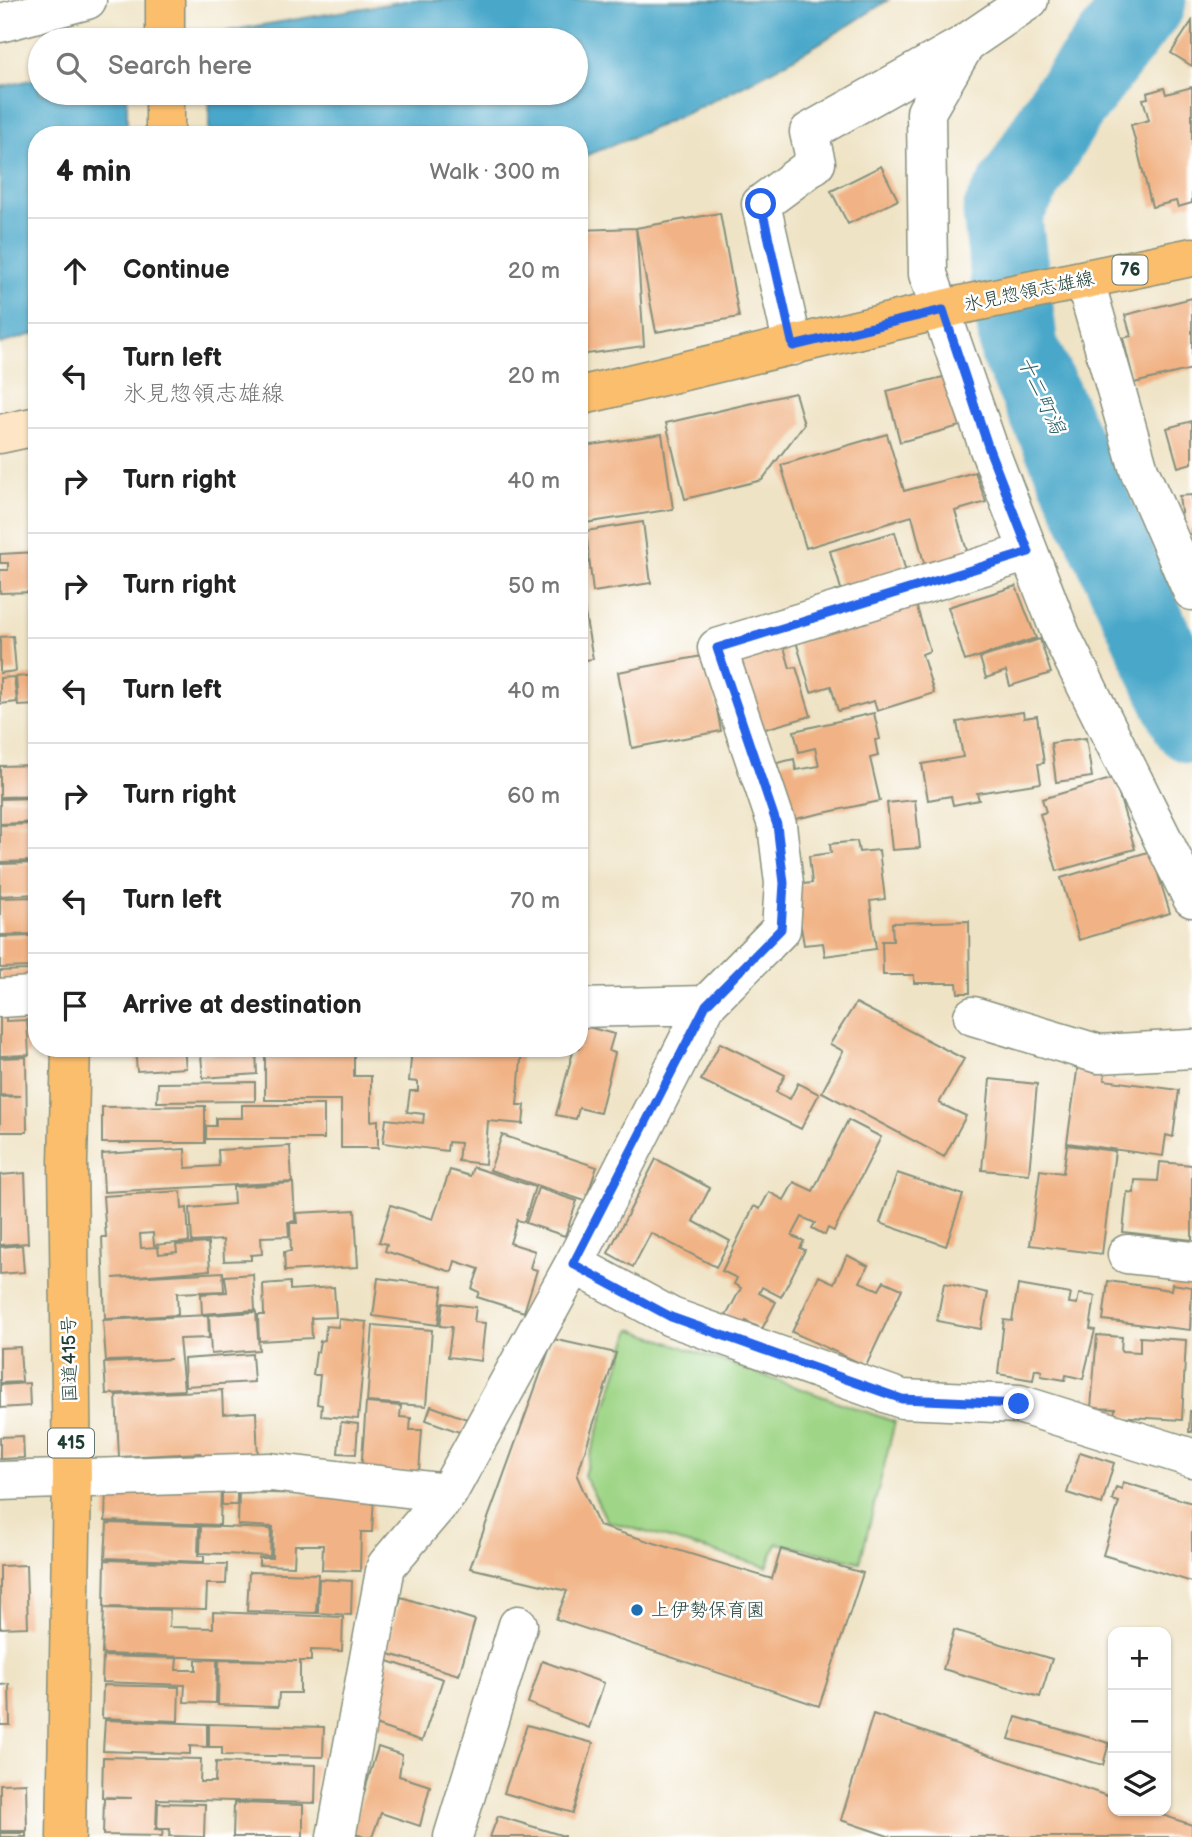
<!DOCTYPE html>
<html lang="en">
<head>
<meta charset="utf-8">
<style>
	:root { --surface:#fff; --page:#f2f2f2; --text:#222; --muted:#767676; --line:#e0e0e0 }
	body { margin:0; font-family:"Balsamiq Sans","Klee One",sans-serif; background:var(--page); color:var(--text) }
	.controls { position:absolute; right:21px; bottom:21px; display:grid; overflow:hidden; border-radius:14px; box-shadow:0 2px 5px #0004 }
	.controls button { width:63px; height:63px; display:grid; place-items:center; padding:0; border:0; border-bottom:2px solid var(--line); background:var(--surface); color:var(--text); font:35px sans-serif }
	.stop { position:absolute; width:21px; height:21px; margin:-16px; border:5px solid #2563eb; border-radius:50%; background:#fff }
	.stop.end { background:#2563eb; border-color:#fff; box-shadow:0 2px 7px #0008 }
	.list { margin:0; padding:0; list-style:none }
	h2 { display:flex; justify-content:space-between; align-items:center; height:91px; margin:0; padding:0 28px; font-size:30px }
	h2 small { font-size:23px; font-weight:400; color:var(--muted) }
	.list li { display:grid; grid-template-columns:46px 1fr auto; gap:21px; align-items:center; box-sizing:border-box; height:105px; padding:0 28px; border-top:2px solid var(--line) }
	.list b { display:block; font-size:26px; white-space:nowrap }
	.list p { margin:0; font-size:23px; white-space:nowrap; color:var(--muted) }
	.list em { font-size:23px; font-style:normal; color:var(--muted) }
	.icon { flex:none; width:38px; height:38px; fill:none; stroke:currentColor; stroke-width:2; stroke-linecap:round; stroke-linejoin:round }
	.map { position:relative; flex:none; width:1192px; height:1837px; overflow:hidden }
	.search { position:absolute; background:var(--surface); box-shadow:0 2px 5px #0004; left:28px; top:28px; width:560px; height:77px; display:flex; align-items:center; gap:18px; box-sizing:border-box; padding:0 24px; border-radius:38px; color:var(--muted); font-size:26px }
	.panel { position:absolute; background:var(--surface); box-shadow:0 2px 5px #0004; left:28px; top:126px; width:560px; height:931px; border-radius:28px }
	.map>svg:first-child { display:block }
</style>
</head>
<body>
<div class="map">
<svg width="1192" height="1837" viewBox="0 0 1192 1837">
	<rect width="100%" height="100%" fill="#fff"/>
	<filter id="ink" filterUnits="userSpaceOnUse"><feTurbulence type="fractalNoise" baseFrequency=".0143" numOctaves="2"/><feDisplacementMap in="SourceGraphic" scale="14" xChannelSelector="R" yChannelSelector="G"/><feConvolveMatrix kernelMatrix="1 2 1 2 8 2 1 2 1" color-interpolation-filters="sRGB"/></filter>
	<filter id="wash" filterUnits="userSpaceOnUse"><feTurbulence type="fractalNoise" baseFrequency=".00686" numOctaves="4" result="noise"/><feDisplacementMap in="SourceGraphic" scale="28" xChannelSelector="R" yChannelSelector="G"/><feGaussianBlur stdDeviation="1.57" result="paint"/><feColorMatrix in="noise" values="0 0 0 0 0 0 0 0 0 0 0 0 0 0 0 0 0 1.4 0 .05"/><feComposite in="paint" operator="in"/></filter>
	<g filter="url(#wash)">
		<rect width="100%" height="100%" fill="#efe3c5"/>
		<path fill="#9fd586" stroke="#5f895d" stroke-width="2" d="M631 1329 895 1422 860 1562 777 1543 767 1567 607 1521 584 1475Z"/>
		<path fill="#4aa7c9" stroke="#34727e" stroke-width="2" d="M411 0H888C792 64 687 118 579 158V135H209V93H576V40H209V34Z
			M40 78V93H127V135H37V333L0 344V87Z"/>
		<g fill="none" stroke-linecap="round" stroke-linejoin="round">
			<path stroke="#4aa7c9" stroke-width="79" d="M1147 0 1066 106 1002 213 1019 348 1192 724"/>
		</g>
		<g id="blocks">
			<path fill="#f1b385" d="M1192 21V66L1171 53Z
				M1192 87V203L1178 207 1176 201 1152 207 1131 125 1149 120 1143 99 1148 98 1147 93 1164 88 1166 94Z
				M881 166 898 200 848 224 831 191Z
				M720 213 739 317 656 332 636 228 644 346 579 355V230L636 228Z
				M1192 298V369L1134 383 1123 338 1131 336 1125 315Z
				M947 376 960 426 900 442 887 391Z
				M795 393 804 424 762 480 685 499 666 423Z
				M1192 421V463L1178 467 1167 428Z
				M662 434 673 509 579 524V447Z
				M887 434 904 491 975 472 986 502 955 511 968 554 925 567 912 516 806 548 781 465Z
				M1192 495V534L1184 536 1179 496Z
				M643 522 651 583 593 592 586 531Z
				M895 532 907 576 843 596 830 551Z
				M37 552V592L0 593V570H8V563H0V554Z
				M579 580 593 659 579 661Z
				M1016 586 1036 638 965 661 948 607Z
				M916 604 930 651 922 654 934 693 877 711 874 701 838 711 831 686 811 692 795 638 837 625 839 631Z
				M13 636 16 671 0 673V637Z
				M1040 639 1051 673 1010 686 1006 671 986 678 980 658Z
				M782 640 790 668 796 667 811 716 758 731 735 654Z
				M707 655 721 731 632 748 618 672Z
				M37 675V705L18 706 16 677Z
				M14 677 17 702 0 704V678Z
				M1023 712 1024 718 1037 716 1044 763 1038 764 1041 783 977 793 979 800 953 805 951 796 928 800 922 764 963 757 957 722Z
				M874 713 880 739 875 740 878 756 870 758 880 801 790 820 777 763 794 759 796 770 819 766 815 748 799 752 794 731Z
				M1086 738 1092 777 1056 782 1051 743Z
				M37 765V796L0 797V766Z
				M1114 778 1135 849 1057 871 1040 814 1046 812 1042 799Z
				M37 798V822L0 824V799Z
				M915 800 920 848 892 850 887 803Z
				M37 824V861L0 862V825Z
				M857 841 859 852 879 850 885 899 870 901 876 949 825 956 823 943 804 945 794 885 812 883 809 856 831 853 830 844Z
				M1151 851 1170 913 1079 940 1061 878Z
				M37 863V894L0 896V864Z
				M36 897 37 934 0 935V898Z
				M969 921 970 993H958L957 983H914V975H883L882 941H893L892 923Z
				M32 936 33 967 0 968V937Z
				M31 970V992L0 993V971Z
				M856 1003 964 1059 939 1103 966 1116 944 1157 822 1092 843 1051 830 1044Z
				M0 1017H6V1021L27 1020 29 1055 0 1056Z
				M580 1025 614 1034 609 1051 615 1053 600 1113 579 1108 576 1119 556 1115 574 1048H579Z
				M720 1043 785 1075 776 1092 790 1099 798 1083 819 1094 801 1129 701 1080Z
				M135 1048H184L186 1068 137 1071Z
				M214 1048H256L257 1074 203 1078 201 1055 214 1054Z
				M265 1048 354 1049V1076H371V1121L378 1120V1148H341V1100H265Z
				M412 1048H522L517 1105H525L523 1124 488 1121 485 1164 458 1161 460 1143 448 1142 447 1151 383 1143 386 1119 423 1123 424 1114 407 1112 410 1091H418V1082L409 1081Z
				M26 1057 27 1132H0V1097L21 1096 0 1095V1058Z
				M1078 1064 1106 1067 1104 1080 1179 1090 1173 1137 1166 1135 1163 1156 1067 1143Z
				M990 1079 1037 1084 1029 1174 982 1170Z
				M255 1082V1101L157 1102 158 1083Z
				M242 1105H324V1139H206V1126H216V1118H242Z
				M205 1106V1143H102V1107Z
				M848 1120 881 1137 834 1231 828 1228 825 1235 812 1228 815 1223 802 1217 792 1236 804 1241 800 1248 805 1250 781 1297 762 1287 759 1293 776 1302 762 1329 746 1321 744 1326 726 1316 741 1288 734 1284 737 1278 722 1271 754 1206 760 1209 769 1192 784 1200 794 1182 813 1191Z
				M502 1135 597 1167 585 1201 490 1170Z
				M1067 1145 1115 1151 1102 1254 1030 1245 1040 1170 1063 1173Z
				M290 1146 292 1182 104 1192 102 1154 185 1149 186 1168 219 1166 218 1150Z
				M656 1159 710 1188 693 1221 730 1241 716 1267 651 1233 633 1267 608 1253Z
				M1160 1162 1192 1165V1240L1123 1232 1127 1192 1134 1193 1135 1180 1158 1181Z
				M473 1167 535 1187 524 1222 517 1220 510 1243 535 1251 530 1268 537 1270 524 1312 477 1297 479 1292 472 1289 479 1269 455 1261 452 1272 385 1251 387 1244 379 1242 391 1205 433 1219 450 1170 470 1176Z
				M25 1173 28 1243 0 1245V1175Z
				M897 1173 963 1195 946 1246 880 1223Z
				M293 1183 295 1221 288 1222 289 1236 261 1237 262 1254 251 1255V1260L224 1261 223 1240 192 1242 190 1208 234 1204 233 1187Z
				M538 1188 577 1201 565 1236 526 1223Z
				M181 1191 182 1209 187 1208 189 1242 154 1245 153 1233 140 1234 141 1248 158 1247 159 1254 177 1252 176 1245 208 1243 210 1270 113 1278 223 1272 224 1291 177 1293 178 1315 105 1319 102 1237H106L103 1196Z
				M355 1210 358 1267 285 1271 284 1252 291 1251 290 1223H297L296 1213Z
				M22 1245 24 1272 0 1274V1247Z
				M847 1255 868 1266 860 1282 879 1290 884 1281 902 1289 866 1366 792 1332 819 1276 834 1283Z
				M253 1274 255 1310 202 1314 201 1294 227 1292 225 1276Z
				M378 1278 443 1286 438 1325 373 1316Z
				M1108 1281 1171 1290 1172 1284 1192 1287 1190 1330 1103 1320Z
				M290 1282V1290L334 1287 336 1317 311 1318 312 1338 259 1341 258 1315H264L263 1284Z
				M944 1283 988 1293 981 1329 937 1321Z
				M1018 1285 1071 1294 1069 1303 1077 1304 1079 1294 1095 1296 1090 1329 1095 1330 1083 1379 1066 1375 1065 1380 1041 1376 1042 1371 1035 1369 1033 1380 998 1374 1004 1320 1012 1321Z
				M443 1303 476 1307 474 1322 485 1323 481 1361 448 1357 452 1327 440 1326Z
				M256 1312 259 1350 211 1354 209 1315Z
				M208 1315 209 1338 179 1339 184 1390 106 1394 104 1363 171 1359 106 1361 103 1320Z
				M339 1319 367 1322 358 1419 321 1416 322 1405 317 1404 320 1375H313L316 1352H318L320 1341 325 1340 326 1326 338 1327Z
				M373 1325 432 1330 426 1406 367 1402Z
				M1097 1335 1122 1337 1121 1351 1140 1352V1337L1186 1340 1182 1420 1114 1416 1115 1409 1091 1408Z
				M553 1339 616 1353 577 1476 599 1526 772 1579 781 1549 863 1573 819 1706 556 1619 567 1591 470 1568Z
				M20 1347 22 1382 0 1383V1348Z
				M252 1354 254 1382 185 1386 184 1359Z
				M29 1383 30 1406 0 1408V1385Z
				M222 1390 223 1414 256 1412 258 1458 202 1461 201 1453 119 1457 116 1395Z
				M366 1403 401 1406 400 1417 411 1418 410 1430H422L419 1472H361Z
				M431 1406 467 1419 462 1433 426 1420Z
				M1190 1411H1192V1432H1189Z
				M341 1422 358 1424 356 1454 338 1453Z
				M23 1436 24 1458 0 1459V1437Z
				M1080 1452 1114 1463 1102 1504 1067 1493Z
				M1123 1482 1192 1503V1582L1103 1555 1119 1502 1112 1500 1116 1487 1122 1489Z
				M106 1486 221 1489 220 1525 105 1521Z
				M222 1488H237V1505H222Z
				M239 1492 374 1496 372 1532H361L360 1571 322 1570 323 1545H295L294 1566 259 1565V1558H272L273 1527 238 1525Z
				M107 1523 199 1526 198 1556H204V1562L105 1558Z
				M201 1526 271 1529 270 1556 200 1553Z
				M105 1560 227 1564 226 1584H207L206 1609 104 1607Z
				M26 1565 28 1627 0 1628V1566Z
				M249 1572 318 1574 316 1613 247 1611Z
				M319 1579 352 1581 351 1615 318 1613Z
				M401 1597 475 1620 459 1675 386 1653Z
				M104 1608 170 1610 169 1627 213 1628V1612L343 1617 342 1651 311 1650V1661H300V1693H279L278 1707 218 1705 219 1660 297 1661 102 1654Z
				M954 1630 1052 1659 1040 1697 943 1669Z
				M103 1656 177 1658 176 1670H196V1659L217 1660 216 1703 184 1702 185 1685 102 1682Z
				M388 1661 443 1679 422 1741 369 1723Z
				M542 1661 604 1683 589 1728 528 1703Z
				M9 1684 10 1725H0V1685Z
				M103 1685 179 1687 178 1721 102 1718Z
				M873 1714 1113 1798V1811H1151L1192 1825V1837H891L841 1820Z
				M1016 1717 1109 1743 1103 1765 1009 1739Z
				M105 1720 207 1724V1747L190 1746V1754L103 1751Z
				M209 1724 324 1727 323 1757 222 1755V1747H209Z
				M527 1725 593 1743 573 1813 504 1793Z
				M378 1747 402 1755 399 1776 430 1786 420 1826 381 1813 372 1837H364L352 1832Z
				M103 1757 201 1759 200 1782H215L216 1762 316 1765 315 1803 157 1799 156 1829H154L163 1830 162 1836 103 1835 104 1798H132L102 1797Z
				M26 1783 27 1831H0V1784Z
				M158 1803 205 1804 204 1837 169 1836 170 1829H157Z
				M234 1803 303 1805V1837H233Z
				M498 1816 564 1836V1837H490Z
				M0 1833H26V1837H0Z"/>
		</g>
	</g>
	<g filter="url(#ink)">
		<use href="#blocks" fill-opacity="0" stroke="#87907c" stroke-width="2"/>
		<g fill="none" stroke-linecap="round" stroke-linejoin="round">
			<defs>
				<path id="street" d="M1029 0 966 43 926 112 928 274 989 449 1061 635 1192 898
					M0 23 87 0
					M1085 281 1139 470 1192 591
					M793 346 761 204 816 163 809 132 965 44
					M0 998 31 996 37 999
					M579 1008 706 1005
					M973 1016 1099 1054 1192 1049
					M1127 1254 1192 1261
					M574 1264 671 1317 902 1399 1019 1404 1192 1458
					M0 1481 270 1472 448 1493
					M336 1837 386 1566 448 1493 574 1264 706 1005 781 929 784 883 777 825 717 648 1029 552
					M453 1837 518 1625"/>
				<path id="secondary" d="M0 434 37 426"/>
				<path id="primary" d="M579 396 961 305 1192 257"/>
				<path id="highway" d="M165 0V40
					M165 135V93
					M66 1837 72 1477 68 1161 71 1048"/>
			</defs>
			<use href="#street" stroke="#87907c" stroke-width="41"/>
			<use href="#secondary" stroke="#87907c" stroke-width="41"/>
			<use href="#primary" stroke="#87907c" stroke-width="41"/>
			<use href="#highway" stroke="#87907c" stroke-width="41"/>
			<use href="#street" stroke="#fff" stroke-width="38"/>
			<use href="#secondary" stroke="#fde5c5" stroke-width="38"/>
			<use href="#primary" stroke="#fabe6d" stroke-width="38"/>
			<use href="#highway" stroke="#fabe6d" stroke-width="38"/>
		</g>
	</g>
	<g fill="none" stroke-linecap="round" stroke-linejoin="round" filter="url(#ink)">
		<path stroke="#2563eb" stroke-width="9" d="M761 204 793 346 943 310 989 449 1029 552 717 648 777 825 784 883 781 929 706 1005 573 1264 671 1317 902 1399 1019 1404"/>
	</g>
	<circle fill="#1f6fb2" stroke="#fff" stroke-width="2.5" cx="637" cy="1610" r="7"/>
	<g text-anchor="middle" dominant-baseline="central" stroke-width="5" stroke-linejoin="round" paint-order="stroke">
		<g fill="#fff" stroke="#627771" stroke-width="2">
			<rect x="1112.5" y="255.5" width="35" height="29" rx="5"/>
			<rect x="48" y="1428.5" width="46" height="29" rx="5"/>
		</g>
		<g font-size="18" font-weight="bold" fill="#1f3d34">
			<text x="1130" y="270">76</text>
			<text x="71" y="1443">415</text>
		</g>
		<g font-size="19" fill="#1f3d34" stroke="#fff">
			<text transform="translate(1029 292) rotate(-12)">氷見惣領志雄線</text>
			<text transform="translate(70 1359) rotate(-91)">国道415号</text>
		</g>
		<g font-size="19" fill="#1f3d34" stroke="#fff" text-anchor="start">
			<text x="651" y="1610">上伊勢保育園</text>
		</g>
		<g font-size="21" font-style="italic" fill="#2e6268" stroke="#fff">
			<text transform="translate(1041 395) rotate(65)">十二町潟</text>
		</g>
	</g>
</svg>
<div class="controls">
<button>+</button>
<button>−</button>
<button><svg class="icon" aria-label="layers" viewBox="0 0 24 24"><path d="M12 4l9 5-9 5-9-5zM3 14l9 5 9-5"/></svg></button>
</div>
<div class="stop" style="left:761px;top:204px"></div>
<div class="stop end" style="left:1019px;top:1404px"></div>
<div class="search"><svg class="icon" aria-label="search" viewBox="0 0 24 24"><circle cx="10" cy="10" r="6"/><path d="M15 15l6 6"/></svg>Search here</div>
<section class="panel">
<h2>4 min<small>Walk · 300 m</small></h2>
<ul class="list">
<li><svg class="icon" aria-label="ahead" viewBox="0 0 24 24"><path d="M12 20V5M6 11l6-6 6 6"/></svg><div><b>Continue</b></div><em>20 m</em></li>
<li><svg class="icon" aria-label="left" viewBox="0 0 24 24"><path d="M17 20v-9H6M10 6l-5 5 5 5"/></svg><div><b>Turn left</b><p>氷見惣領志雄線</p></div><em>20 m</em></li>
<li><svg class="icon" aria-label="right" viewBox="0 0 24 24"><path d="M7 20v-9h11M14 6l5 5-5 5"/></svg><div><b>Turn right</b></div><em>40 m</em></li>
<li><svg class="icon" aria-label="right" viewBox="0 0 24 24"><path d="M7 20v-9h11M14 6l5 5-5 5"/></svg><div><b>Turn right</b></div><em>50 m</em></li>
<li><svg class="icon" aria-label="left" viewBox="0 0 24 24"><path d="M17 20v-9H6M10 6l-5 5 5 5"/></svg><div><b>Turn left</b></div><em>40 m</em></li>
<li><svg class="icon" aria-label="right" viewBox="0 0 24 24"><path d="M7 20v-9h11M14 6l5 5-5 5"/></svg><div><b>Turn right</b></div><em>60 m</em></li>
<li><svg class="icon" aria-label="left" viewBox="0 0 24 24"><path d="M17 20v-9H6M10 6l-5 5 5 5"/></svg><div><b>Turn left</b></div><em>70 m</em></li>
<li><svg class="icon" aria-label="arrive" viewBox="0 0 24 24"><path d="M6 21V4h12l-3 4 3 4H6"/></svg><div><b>Arrive at destination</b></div></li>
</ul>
</section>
</div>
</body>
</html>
